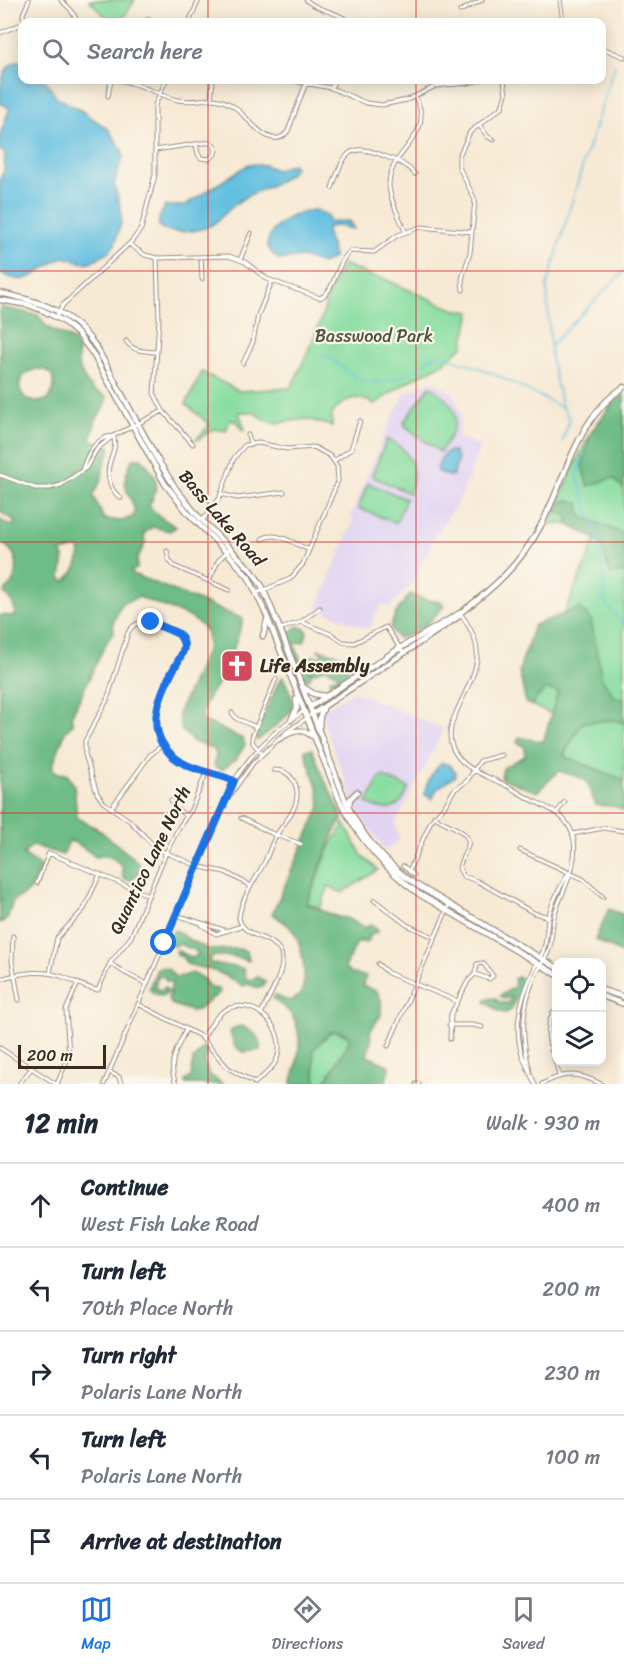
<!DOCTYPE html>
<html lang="en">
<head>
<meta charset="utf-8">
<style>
	:root { --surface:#fff; --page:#f6f6f7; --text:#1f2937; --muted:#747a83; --line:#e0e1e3; --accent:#1a73e8 }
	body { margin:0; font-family:Sriracha,sans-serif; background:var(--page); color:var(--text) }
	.controls { position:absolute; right:18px; bottom:18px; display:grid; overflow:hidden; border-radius:12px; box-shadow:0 3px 15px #0003 }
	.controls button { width:54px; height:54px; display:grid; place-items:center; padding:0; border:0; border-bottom:2px solid var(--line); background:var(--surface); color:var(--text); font:30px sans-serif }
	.scale { position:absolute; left:18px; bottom:15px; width:88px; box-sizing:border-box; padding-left:6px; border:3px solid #3b2a1e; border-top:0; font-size:16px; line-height:21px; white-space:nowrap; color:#3b2a1e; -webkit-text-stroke:4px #fbf7ec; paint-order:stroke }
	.stop { position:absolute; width:18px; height:18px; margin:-14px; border:4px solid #1a73e8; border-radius:50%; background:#fff }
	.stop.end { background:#1a73e8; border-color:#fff; box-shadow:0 2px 6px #0008 }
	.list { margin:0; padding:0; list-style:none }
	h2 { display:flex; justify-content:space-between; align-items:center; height:78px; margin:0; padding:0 24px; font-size:26px }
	h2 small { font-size:20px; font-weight:400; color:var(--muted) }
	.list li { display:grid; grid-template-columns:39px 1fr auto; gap:18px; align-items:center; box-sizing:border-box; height:84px; padding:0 24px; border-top:2px solid var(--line) }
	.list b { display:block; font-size:22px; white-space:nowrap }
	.list p { margin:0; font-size:20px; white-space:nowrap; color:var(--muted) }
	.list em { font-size:20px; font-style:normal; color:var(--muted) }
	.icon { flex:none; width:33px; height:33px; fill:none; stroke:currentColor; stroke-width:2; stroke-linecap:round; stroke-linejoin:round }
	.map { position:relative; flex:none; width:624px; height:1084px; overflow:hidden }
	.search { position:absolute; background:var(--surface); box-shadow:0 3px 15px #0003; left:18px; right:18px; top:18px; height:66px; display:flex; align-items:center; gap:15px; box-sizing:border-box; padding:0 21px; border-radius:12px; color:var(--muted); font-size:22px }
	.sheet { height:498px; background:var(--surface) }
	nav { display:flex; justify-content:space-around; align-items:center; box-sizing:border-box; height:84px; border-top:2px solid var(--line); background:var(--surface); font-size:16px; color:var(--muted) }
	nav a { display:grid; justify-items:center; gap:3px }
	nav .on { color:var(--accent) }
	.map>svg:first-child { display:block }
</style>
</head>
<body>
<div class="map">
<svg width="624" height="1084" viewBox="0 0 624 1084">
	<rect width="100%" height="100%" fill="#fbf7ec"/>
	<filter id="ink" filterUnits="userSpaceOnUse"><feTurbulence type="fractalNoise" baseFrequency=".0167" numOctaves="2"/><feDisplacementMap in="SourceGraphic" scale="12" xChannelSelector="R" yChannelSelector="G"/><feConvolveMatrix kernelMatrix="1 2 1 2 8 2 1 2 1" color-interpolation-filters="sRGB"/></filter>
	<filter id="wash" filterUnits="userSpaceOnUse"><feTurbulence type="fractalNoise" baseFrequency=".008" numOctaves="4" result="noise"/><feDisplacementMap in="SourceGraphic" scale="24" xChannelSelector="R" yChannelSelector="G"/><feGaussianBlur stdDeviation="1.35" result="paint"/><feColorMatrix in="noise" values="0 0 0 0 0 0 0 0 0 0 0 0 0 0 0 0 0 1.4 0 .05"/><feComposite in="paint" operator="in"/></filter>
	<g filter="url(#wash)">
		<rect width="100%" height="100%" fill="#f7ead5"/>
		<path fill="#e1d4f3" d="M432 381 453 393 462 416 458 437 480 446 461 497 435 536 411 585 389 607 383 604 380 606 369 629 317 608 354 520 350 517 391 420 405 393Z
			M353 691 444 729 395 825 400 839 385 850 364 821 353 800 324 724V710Z"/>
		<path fill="#88dda0" stroke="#62845f" stroke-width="1.5" d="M89 0H135L121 22 107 18Z
			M343 264 374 277 382 278 453 309 471 312 463 346 444 363 407 382 375 404C355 394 347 397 332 413V426L307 419 277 423 267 421 253 412H239L245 430 243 431 238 422 230 420 226 431 214 429 198 440 196 439 210 425 186 404 202 372 239 391 291 388C298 372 328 312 326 299Z
			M430 386C461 408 463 421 440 452L405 426 404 422Z
			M624 395V780L566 757 564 754 580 726 526 703 596 539 567 524H549C570 481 585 424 624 395Z
			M387 439C410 449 419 469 409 493L373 477 372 475Z
			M368 483 406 499 396 523 358 508Z
			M382 776 409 788C399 810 389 814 367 803L380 777Z
			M344 823 363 857 378 870 342 893 329 886 320 908 307 903 328 851Z
			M336 1031 349 1037V1042L324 1084H316L313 1050 330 1032Z"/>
		<path fill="#6ebc86" stroke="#547352" stroke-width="1.5" fill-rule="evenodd" d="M0 307 38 315 47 327 73 340 78 350V365L85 380 94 391 107 397 103 409 96 419 91 440 111 447 103 468 102 479 93 495 104 519 122 521 134 516C136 504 129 499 126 488 124 478 128 469 132 459L141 458C159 477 160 484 149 506L160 517 176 527 170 531 152 527 144 534 145 544 137 559V569L132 570 133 574 243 619C238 638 230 659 221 677 214 692 201 703 202 720L243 739 245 745 236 759 222 770 214 766 216 755 214 749 194 742 182 731 178 714 208 647 207 633 203 627 190 617 139 597 122 603 113 623 114 631 105 645 71 717 73 724 65 732 52 768 58 773 67 774 74 785 77 818 98 829 139 863 138 874 131 881 123 878 122 866C114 858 108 854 96 857 86 851 81 843 69 841L63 855 32 845 23 855 41 866 30 891 13 901 7 919 0 923V615L14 616C17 607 11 599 4 593 7 588 11 586 13 581 20 565 17 550 0 543V520L11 526 14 525V520L0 512ZM37 369 46 370 52 375 54 388 49 399C22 412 5 376 37 369ZM79 548C82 563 74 572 65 582L61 577 64 557 61 552Z
			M624 395V489L613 478 588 486 582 467 591 432 612 404Z
			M568 500 579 503 581 516 624 534V572L610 574 602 546 597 539 567 524 569 517 556 511V508L559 503Z
			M410 594 426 600 441 602 444 606C432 620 415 636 397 638L390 627 396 613Z
			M579 608 591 619 602 679 615 697 624 699V723L613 720 582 723 564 754 566 757 624 780V811L617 807 596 805C592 798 591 788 587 782 582 775 567 774 559 771L537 792 501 778 503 768 525 756V747L517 742 519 737 543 742 558 692 545 689 531 705 526 703 519 671 534 625Z
			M298 626 306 629 307 634 304 642 294 643 301 661 308 660 311 656 321 657 322 652 318 650V649C327 651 355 660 360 665L358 666 352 663 346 671 348 674 334 684 330 681V679L340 675 326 668 315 672 307 670 312 673 310 678 305 681 287 634Z
			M283 677C287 685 292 695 293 704 294 714 265 734 257 741V732L279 681Z
			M312 749 324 779 341 812 342 820 337 826 306 904 338 917 346 918 366 928 370 924 379 931 371 935 367 942H357L345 968 354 974 366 976 363 986 377 991 381 1000V1015L370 1031 371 1040 367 1056 390 1066 385 1084H324L349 1042V1037L341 1031 330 1032 313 1050 316 1084H291C298 1062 305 1035 291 1014 288 1009 279 1004 273 999L275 995C280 997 287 1002 292 1000 312 994 303 949 296 936 291 926 282 920 272 914L320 807C320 785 309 770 305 750Z
			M609 909 624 915V954L595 940Z
			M176 930C183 937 200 946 209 949 223 952 234 945 247 952L249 961 232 956H212L209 962C221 967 233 965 244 969L245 977 249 980 258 977 266 982 264 986 259 988 247 984 243 986 218 972 187 964 183 958 176 953V950L193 958 198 955 195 950 179 944 173 946 169 941 173 931Z
			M161 967 168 969 175 977 184 976 192 973 203 978 210 988 218 989 220 992 198 1010 191 1011 171 1004 168 1000 172 982 166 981 165 977 161 976 157 978 155 988 161 990 165 987 168 992 162 996 153 993 149 988 157 969Z
			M518 977 523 979 521 982 523 985 511 1010 506 1013 500 1012 485 1002 486 999 496 998 497 1001 508 1004 512 996 505 999 500 996 515 986 514 979Z
			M242 1026C253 1032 261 1036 260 1050L244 1052 235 1047 230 1032 234 1028Z
			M204 1047 208 1052 204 1063 210 1075 223 1084H186L185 1081 191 1077 193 1060Z"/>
		<path fill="#62bfe0" stroke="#4e747f" stroke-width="1.5" d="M22 61V80H45L56 97 82 111 109 130 122 150 123 157 114 184 121 209V223L115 244 110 251 93 261 85 263 64 257C40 266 29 292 0 272V179L4 171 5 154 0 150V135L9 110 8 107 0 103C0 86 1 63 22 61Z
			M249 164 265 165 276 170 292 164 295 167C284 184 260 188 244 198 233 204 225 214 216 222 205 232 169 236 159 226V219L165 206H184Z
			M314 210 327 215 329 222 349 221 354 229 336 226 328 227C324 238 335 246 333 258L322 264 303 257 279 260 272 253 267 245C271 224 294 212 314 210Z
			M450 451 454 452 458 459 453 475 449 476 437 471C439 463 441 454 450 451Z
			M442 763 449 765 456 772 455 776 437 789 432 799 424 794C427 782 432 771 442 763Z"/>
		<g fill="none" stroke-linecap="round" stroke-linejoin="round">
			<path stroke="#62bfe0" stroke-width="1.5" d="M550 346 624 271
				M323 355C339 359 346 377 366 381 386 384 406 378 422 365 427 361 430 355 437 355 445 354 452 359 459 361 495 372 528 391 561 407
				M562 442 570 419 562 407 551 360 547 286 584 161 615 65
				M584 454 577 475 592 522 597 530
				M597 536 604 574V602L624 625"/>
		</g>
	</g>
	<g filter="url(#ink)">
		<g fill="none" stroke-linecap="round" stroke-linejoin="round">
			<defs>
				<path id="minor" d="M61 0 71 10 76 19
					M306 0C319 12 338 11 349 22
					M560 0 563 22
					M460 11 482 0
					M24 22 23 14 29 0
					M145 22 148 19
					M189 22 199 0
					M0 33 22 24
					M602 48 624 57
					M117 80C139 82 157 95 178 100 199 104 211 92 233 106 246 114 271 155 288 131L306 83
					M288 80 331 88 366 103 382 105 407 100 436 86 468 83 481 80
					M331 88 335 80
					M108 96 111 80
					M211 98 213 80
					M479 125 488 137 494 140
					M155 150 196 144 198 154 201 158 209 159 215 154C218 140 206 142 196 144
					M332 188C344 154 348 140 387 157 398 161 407 165 415 174
					M405 231C400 217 390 202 389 186 388 149 438 137 415 97
					M129 244 145 255 157 258 229 256 245 262 267 279 320 298C336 291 336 261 351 251L374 252 398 235 421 227 472 232
					M201 257 202 279
					M157 258 159 320 154 393 163 411 193 444
					M240 260 251 233
					M463 290 462 279 470 253 475 200 459 167V156L470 132 502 107 506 94 504 80
					M56 317 63 305 131 242 141 229 155 175V105L166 80
					M126 341C133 352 145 351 157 352
					M243 363 253 342 258 315 272 281
					M248 435 250 443
					M113 436C120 451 103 462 110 483 112 490 115 494 121 498
					M334 461 351 449 360 421
					M82 470C87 455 95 437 113 436
					M0 475 35 488H50L61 485 86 468 97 449 113 436 163 411
					M221 494 237 498 284 492
					M203 520 219 499 234 458 245 445 259 443 287 449 314 447 330 456 337 466 338 481 303 564 290 579 257 593
					M262 539C276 530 295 544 309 550
					M167 551 169 560 174 566 229 590
					M209 581 218 561 230 548
					M460 613C491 654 474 671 456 713 451 723 449 733 451 743 458 769 486 775 507 786 515 790 522 795 530 799 549 809 567 814 573 836 580 861 564 888 556 910 551 923 553 937 549 950 545 960 539 968 534 978 521 1010 521 1037 530 1071
					M301 622 320 608
					M280 629 301 622 331 634 343 642 354 643 386 627 404 654
					M232 713 237 719 256 727
					M285 733 307 718
					M262 754 253 743 252 737 276 679
					M238 782C221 775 202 772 185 764 147 746 153 708 169 677 174 668 185 654 183 643 181 630 138 609 128 633L107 700 85 741V754L97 793 103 802 130 821 157 849 200 867 225 872 251 886
					M228 798 253 763 280 738
					M171 800 175 808 187 816
					M112 807 150 755 164 744
					M557 812 565 802
					M434 816C444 825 472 830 468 846 465 853 461 860 459 868L463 876 477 881 534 913 549 917
					M241 818 271 833 301 844
					M573 834 603 828 624 831
					M520 850 583 879 603 897
					M403 866 414 875
					M409 871 431 821 446 804 454 790 467 781 480 761 502 755
					M37 883 49 853 148 895
					M374 900 407 925 434 937
					M176 915 227 931
					M202 925 216 934 242 926
					M13 936 12 961 19 1000
					M540 958C547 945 546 934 548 919 551 904 560 887 568 874
					M110 963 125 973 147 984
					M378 964 388 973 457 1001
					M50 973 57 938 84 909 100 874
					M0 979C23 972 44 969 66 978 76 982 87 989 98 990L110 963 131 937 166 853 179 827 191 810 207 771
					M138 1004 200 1036 228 1068 255 1083
					M553 1012C542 1040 553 1049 559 1075
					M261 1014C267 1000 282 976 282 961 283 934 244 942 239 918 241 898 255 881 264 863 269 854 271 843 277 834 284 823 293 815 296 802 300 786 291 769 274 770
					M449 1025H472L482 1027
					M203 1038C208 1029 214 1018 222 1012 253 991 292 1032 275 1063 270 1071 262 1077 255 1083
					M450 1039 451 1014 468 981 475 974 477 964 483 963 493 976 489 979 475 974
					M388 1046 449 905
					M0 1048 56 1084
					M109 1072 119 1077 121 1084
					M19 1084 31 1069
					M57 1084 69 1056 66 1010 78 983
					M104 1084 234 781C252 752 275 729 304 711
					M176 1084C167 1061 177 1050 186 1029
					M416 1084H419
					M535 1084C531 1074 525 1064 522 1054 512 1022 523 992 537 963
					M542 1084C564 1072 578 1072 601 1084"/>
				<path id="major" d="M0 293C43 302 73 311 98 350L156 457 176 489 197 515 252 571 262 586 280 629 346 802C361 836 385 863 415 884L556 967
					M0 300 29 305 44 311 63 321 78 334 93 354 165 484 188 513 232 558 249 578 266 614 339 799C358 838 383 868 419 894L556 974
					M263 636 267 620
					M303 687 314 694 325 696
					M310 707 400 648 460 613
					M311 715 458 617 460 613C493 589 521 563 540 527 566 479 576 418 624 387
					M291 720 297 708 296 699
					M319 727 320 716 323 709
					M279 739C291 732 300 726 312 736
					M349 805 350 799 357 792
					M602 990 624 997
					M602 996 624 1004"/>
			</defs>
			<use href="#minor" stroke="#998a7a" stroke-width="5"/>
			<use href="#major" stroke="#998a7a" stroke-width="7"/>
			<use href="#minor" stroke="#fff" stroke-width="3"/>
			<use href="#major" stroke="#fff" stroke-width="4.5"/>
		</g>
	</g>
	<g fill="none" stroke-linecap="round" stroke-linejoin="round" filter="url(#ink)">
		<path stroke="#1a73e8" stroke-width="8" d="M151 622 179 634C182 638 184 641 184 647 183 655 176 664 172 672 155 703 144 739 181 762 196 772 217 773 234 781L164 943"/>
	</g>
	<path fill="none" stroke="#d62828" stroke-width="1.5" stroke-opacity="0.55" d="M208 0V22M416 0V22M208 80V1084M416 80V1084M0 271H624M0 542H624M0 813H624"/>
	<defs>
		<symbol id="church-square" viewBox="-11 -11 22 22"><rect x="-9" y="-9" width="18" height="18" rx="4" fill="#d1495b" stroke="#fbf7ec"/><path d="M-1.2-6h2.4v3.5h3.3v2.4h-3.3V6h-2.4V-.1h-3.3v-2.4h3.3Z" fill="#fff"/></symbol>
	</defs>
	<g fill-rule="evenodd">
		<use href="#church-square" x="218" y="647" width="38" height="38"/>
	</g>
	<g text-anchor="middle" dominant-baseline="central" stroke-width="4.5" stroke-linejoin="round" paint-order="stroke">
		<g font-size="18" fill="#4e573e" stroke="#fbf7ec">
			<text x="374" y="336">Basswood Park</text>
		</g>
		<g font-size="18" fill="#3b2a1e" stroke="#fbf7ec">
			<text transform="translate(222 518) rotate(49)">Bass Lake Road</text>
			<text transform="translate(150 860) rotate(-64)">Quantico Lane North</text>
		</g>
		<g font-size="18" font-weight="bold" fill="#3b2a1e" stroke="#fbf7ec" text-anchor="start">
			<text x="260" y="666">Life Assembly</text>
		</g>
	</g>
</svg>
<div class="controls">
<button><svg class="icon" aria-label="locate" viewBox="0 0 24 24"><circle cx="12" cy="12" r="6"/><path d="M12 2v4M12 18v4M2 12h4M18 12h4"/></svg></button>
<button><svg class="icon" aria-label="layers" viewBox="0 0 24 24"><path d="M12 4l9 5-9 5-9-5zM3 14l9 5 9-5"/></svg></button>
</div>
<div class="scale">200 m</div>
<div class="stop" style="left:164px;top:943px"></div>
<div class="stop end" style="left:151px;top:622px"></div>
<div class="search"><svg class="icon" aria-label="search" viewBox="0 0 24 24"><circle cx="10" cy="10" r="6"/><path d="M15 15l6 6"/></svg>Search here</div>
</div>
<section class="sheet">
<h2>12 min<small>Walk · 930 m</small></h2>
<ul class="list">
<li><svg class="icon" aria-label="ahead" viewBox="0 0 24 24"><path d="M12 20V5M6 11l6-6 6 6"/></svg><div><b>Continue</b><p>West Fish Lake Road</p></div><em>400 m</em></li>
<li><svg class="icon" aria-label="left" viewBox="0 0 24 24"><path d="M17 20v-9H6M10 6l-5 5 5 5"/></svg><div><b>Turn left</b><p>70th Place North</p></div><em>200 m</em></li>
<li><svg class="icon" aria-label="right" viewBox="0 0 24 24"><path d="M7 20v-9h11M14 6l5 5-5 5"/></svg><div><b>Turn right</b><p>Polaris Lane North</p></div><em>230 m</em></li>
<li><svg class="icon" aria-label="left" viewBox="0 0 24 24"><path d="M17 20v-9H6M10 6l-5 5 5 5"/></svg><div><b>Turn left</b><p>Polaris Lane North</p></div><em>100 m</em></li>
<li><svg class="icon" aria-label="arrive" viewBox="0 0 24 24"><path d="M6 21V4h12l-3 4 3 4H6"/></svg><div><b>Arrive at destination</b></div></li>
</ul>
</section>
<nav>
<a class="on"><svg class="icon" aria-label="map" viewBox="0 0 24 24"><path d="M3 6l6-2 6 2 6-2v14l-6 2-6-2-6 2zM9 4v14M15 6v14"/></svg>Map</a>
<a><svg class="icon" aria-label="directions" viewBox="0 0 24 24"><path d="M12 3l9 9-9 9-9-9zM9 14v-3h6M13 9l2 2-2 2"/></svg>Directions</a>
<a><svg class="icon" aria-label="saved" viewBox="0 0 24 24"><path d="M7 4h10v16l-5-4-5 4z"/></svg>Saved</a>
</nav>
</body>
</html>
